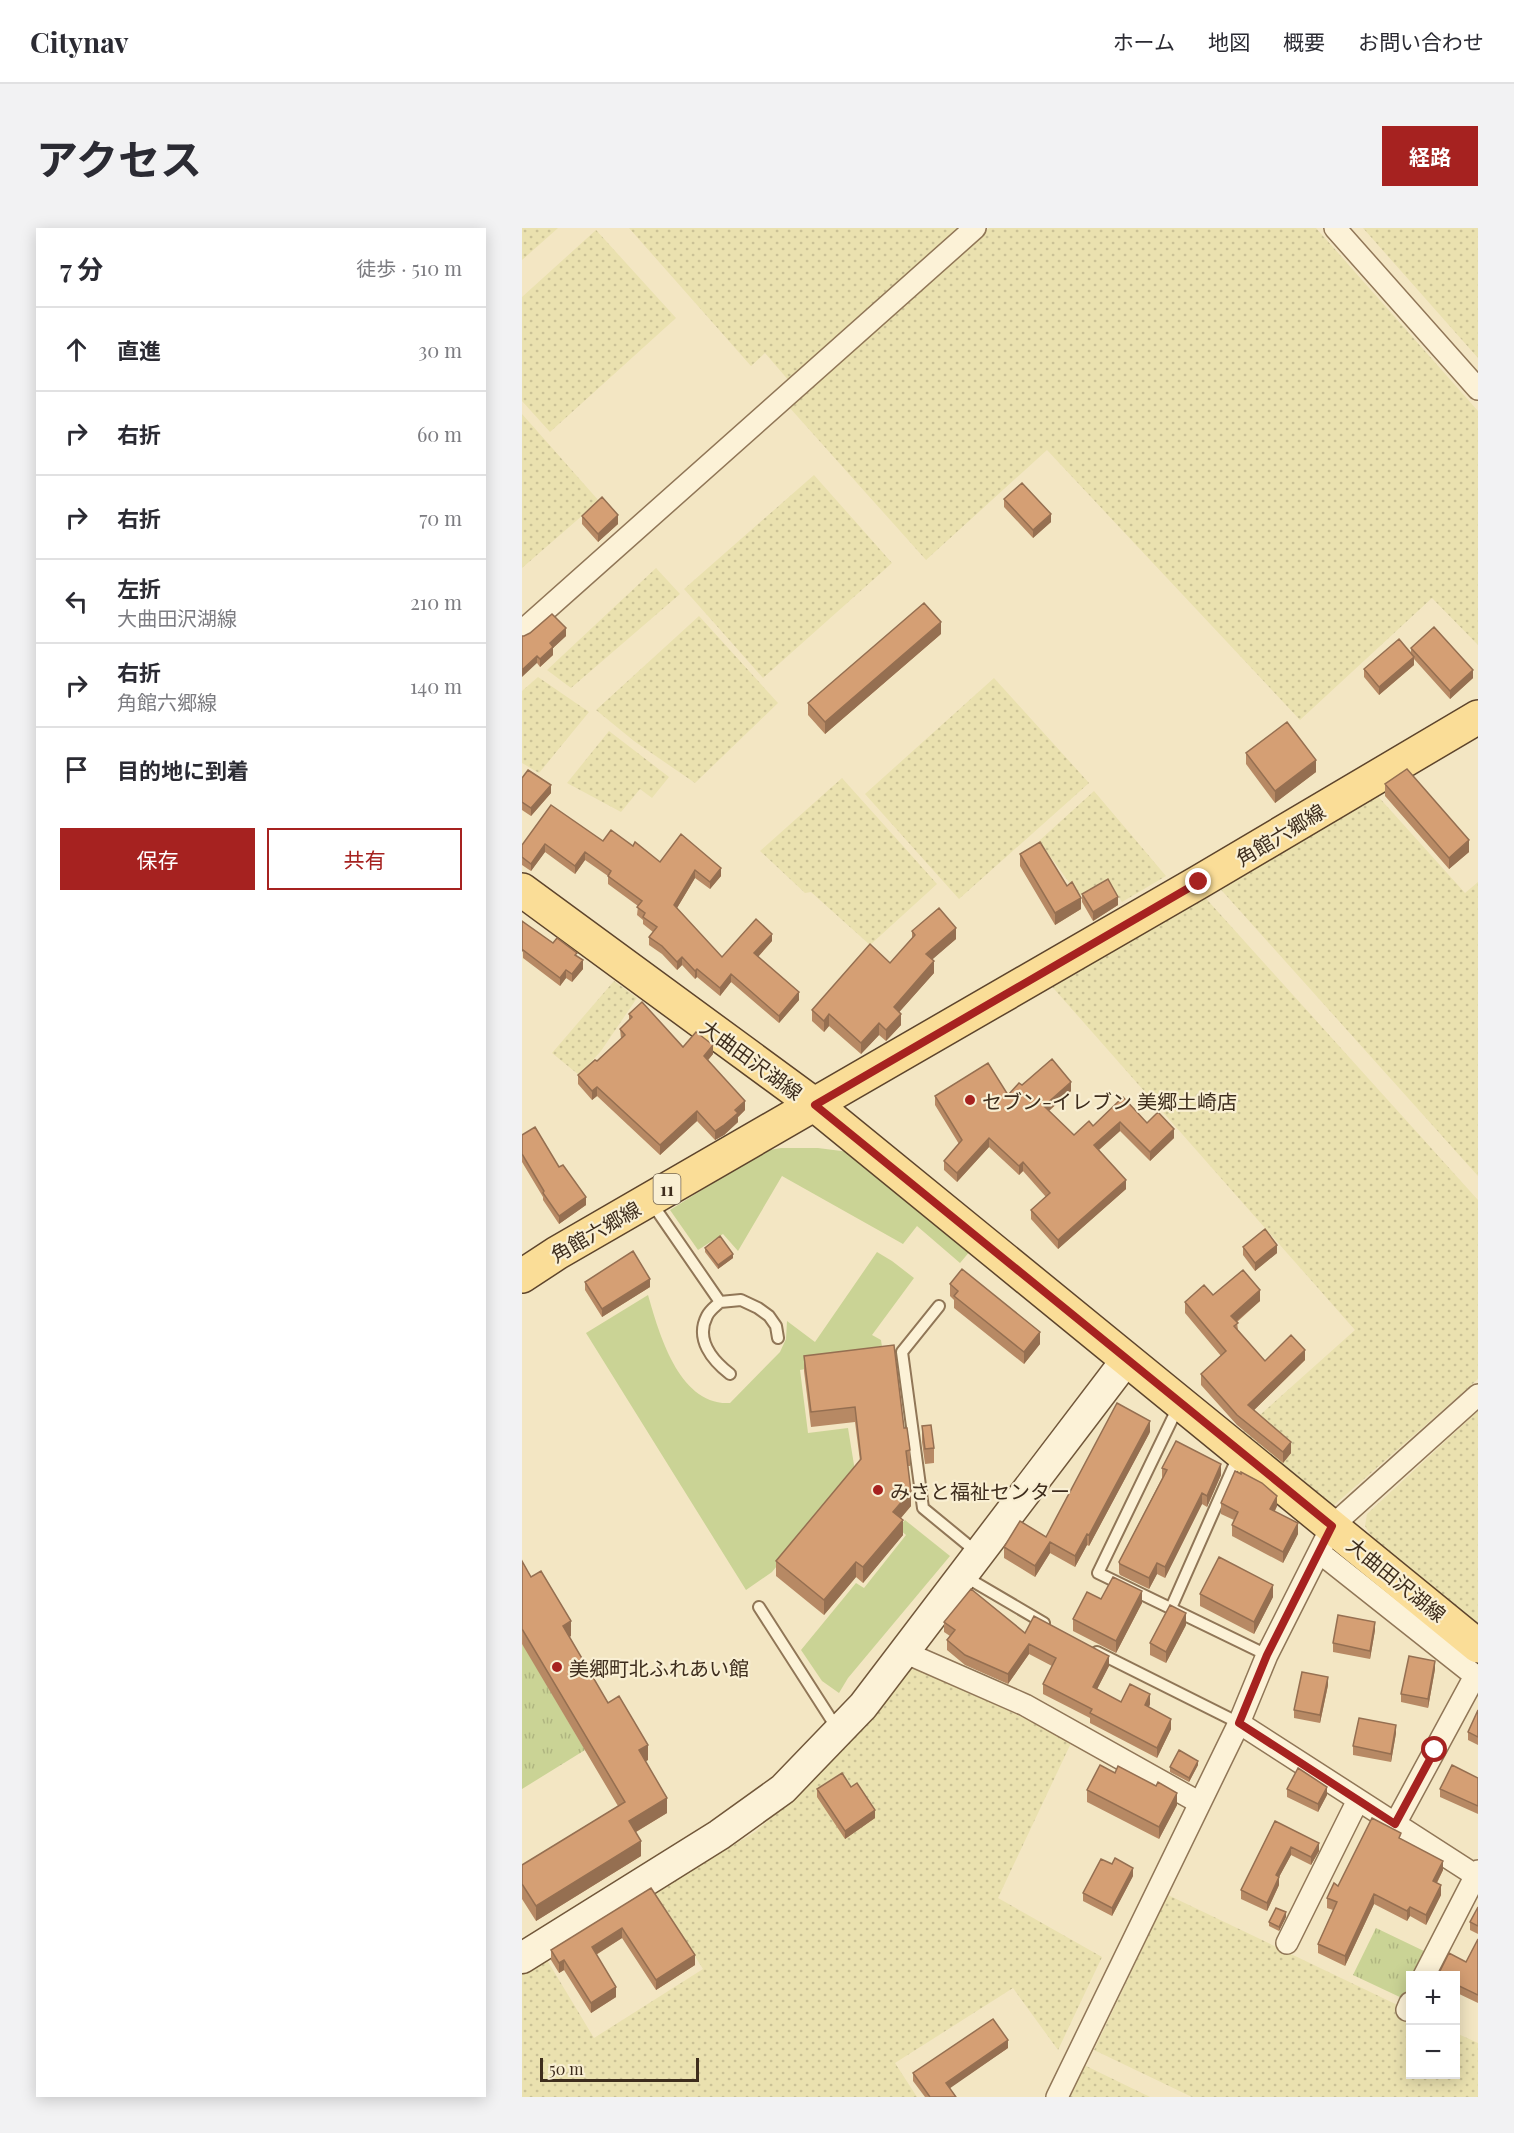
<!DOCTYPE html>
<html lang="ja">
<head>
<meta charset="utf-8">
<style>
	:root { --surface:#fff; --page:#f2f2f3; --text:#2b2b33; --muted:#7c7c81; --line:#e1e1e2; --accent:#a62220 }
	body { margin:0; font-family:"Playfair Display","Noto Sans JP",serif; background:var(--page); color:var(--text) }
	.controls { position:absolute; right:18px; bottom:18px; display:grid; overflow:hidden; border-radius:0px; box-shadow:0 3px 15px #0003 }
	.controls button { width:54px; height:54px; display:grid; place-items:center; padding:0; border:0; border-bottom:2px solid var(--line); background:var(--surface); color:var(--text); font:30px sans-serif }
	.scale { position:absolute; left:18px; bottom:15px; width:159px; box-sizing:border-box; padding-left:6px; border:3px solid #3e2d1d; border-top:0; font-size:16px; line-height:21px; white-space:nowrap; color:#3e2d1d; -webkit-text-stroke:4px #f9efd3; paint-order:stroke }
	.stop { position:absolute; width:18px; height:18px; margin:-14px; border:4px solid #a62220; border-radius:50%; background:#fff }
	.stop.end { background:#a62220; border-color:#fff; box-shadow:0 2px 6px #0008 }
	.list { margin:0; padding:0; list-style:none }
	h2 { display:flex; justify-content:space-between; align-items:center; height:78px; margin:0; padding:0 24px; font-size:26px }
	h2 small { font-size:20px; font-weight:400; color:var(--muted) }
	.list li { display:grid; grid-template-columns:39px 1fr auto; gap:18px; align-items:center; box-sizing:border-box; height:84px; padding:0 24px; border-top:2px solid var(--line) }
	.list b { display:block; font-size:22px; white-space:nowrap }
	.list p { margin:0; font-size:20px; white-space:nowrap; color:var(--muted) }
	.list em { font-size:20px; font-style:normal; color:var(--muted) }
	.actions { display:flex; gap:12px; padding:18px 24px }
	.actions a { flex:1; padding:14px 0; border:2px solid var(--accent); border-radius:0px; text-align:center; font-size:21px; color:var(--accent) }
	.actions .main { background:var(--accent); color:#fff }
	.icon { flex:none; width:33px; height:33px; fill:none; stroke:currentColor; stroke-width:2; stroke-linecap:round; stroke-linejoin:round }
	.map { position:relative; flex:none; width:956px; height:1869px; overflow:hidden; border-radius:0px }
	header { display:flex; align-items:center; gap:36px; box-sizing:border-box; height:84px; padding:0 30px; background:var(--surface); border-bottom:2px solid var(--line) }
	header strong { font-size:28px }
	nav { display:flex; gap:33px; margin-inline-start:auto; font-size:21px }
	.intro { display:flex; align-items:center; justify-content:space-between; box-sizing:border-box; height:144px; padding:0 36px }
	h1 { margin:0; font-size:42px }
	.button { padding:15px 27px; border-radius:0px; background:var(--accent); color:#fff; font-size:21px; font-weight:700 }
	main { display:flex; gap:36px; padding:0 36px }
	aside { flex:1; background:var(--surface); border-radius:0px; box-shadow:0 3px 15px #0003 }
	.map>svg:first-child { display:block }
</style>
</head>
<body>
<header>
<strong>Citynav</strong>
<nav><a>ホーム</a><a>地図</a><a>概要</a><a>お問い合わせ</a></nav>
</header>
<div class="intro"><h1>アクセス</h1><a class="button">経路</a></div>
<main>
<aside>
<h2>7 分<small>徒歩 · 510 m</small></h2>
<ul class="list">
<li><svg class="icon" aria-label="ahead" viewBox="0 0 24 24"><path d="M12 20V5M6 11l6-6 6 6"/></svg><div><b>直進</b></div><em>30 m</em></li>
<li><svg class="icon" aria-label="right" viewBox="0 0 24 24"><path d="M7 20v-9h11M14 6l5 5-5 5"/></svg><div><b>右折</b></div><em>60 m</em></li>
<li><svg class="icon" aria-label="right" viewBox="0 0 24 24"><path d="M7 20v-9h11M14 6l5 5-5 5"/></svg><div><b>右折</b></div><em>70 m</em></li>
<li><svg class="icon" aria-label="left" viewBox="0 0 24 24"><path d="M17 20v-9H6M10 6l-5 5 5 5"/></svg><div><b>左折</b><p>大曲田沢湖線</p></div><em>210 m</em></li>
<li><svg class="icon" aria-label="right" viewBox="0 0 24 24"><path d="M7 20v-9h11M14 6l5 5-5 5"/></svg><div><b>右折</b><p>角館六郷線</p></div><em>140 m</em></li>
<li><svg class="icon" aria-label="arrive" viewBox="0 0 24 24"><path d="M6 21V4h12l-3 4 3 4H6"/></svg><div><b>目的地に到着</b></div></li>
</ul>
<div class="actions"><a class="main">保存</a><a>共有</a></div>
</aside>
<div class="map">
<svg width="956" height="1869" viewBox="0 0 956 1869">
	<defs>
		<pattern id="farmland-dots" width="8" height="8" patternUnits="userSpaceOnUse" patternTransform="scale(1.5)"><rect width="8" height="8" fill="#eae1af"/><path d="M2 2h.1M6 6h.1" fill="none" stroke="#cac196" stroke-width="1.8" stroke-linecap="round"/></pattern>
		<pattern id="grass-tufts" width="24" height="20" patternUnits="userSpaceOnUse" patternTransform="scale(1.5)"><rect width="24" height="20" fill="#cad395"/><path d="M3 7l-1-3M5 7V3M7 7l1-3M15 17l-1-3M17 17v-4M19 17l1-3" fill="none" stroke="#afb580"/></pattern>
	</defs>
	<rect width="100%" height="100%" fill="#f3e6c3"/>
	<path fill="url(#farmland-dots)" d="M0 0H36L0 32Z
		M107 0H441L268 154 243 125 229 138Z
		M467 0H794L956 183V417L910 370 778 492 525 222 404 332 267 179Z
		M841 0H956V130Z
		M74 2 154 90 28 204 0 173V69Z
		M0 186 77 273 0 340Z
		M292 247 370 335 241 450 162 361Z
		M134 340 158 366 49 460 25 442Z
		M177 388 256 475 173 555 112 513 74 482Z
		M16 449 67 484 17 545 0 535V463Z
		M472 450 567 555 437 671 343 566Z
		M87 503 147 549 130 570 118 561 99 584 45 555Z
		M320 550 415 656 348 717 289 664 283 665 238 623Z
		M572 563 644 648 600 674 585 651 557 668 517 613Z
		M853 565 943 665 956 654V948L693 655Z
		M679 665 956 972V1151L811 1278 720 1203 833 1102 526 754Z
		M92 753 115 770 79 823 57 847 30 825Z
		M956 1183V1399L852 1313 843 1298 845 1286Z
		M390 1437 550 1513 476 1670 580 1729 536 1822 491 1760 373 1835 395 1869H0V1741L22 1727 72 1810 181 1741 133 1665 233 1604 265 1576Z
		M646 1667 888 1783V1846H934V1805L956 1815V1869H670L572 1822Z
		M562 1837 628 1869H546Z"/>
	<path fill="url(#grass-tufts)" d="M0 1415 63 1522 0 1561Z
		M854 1700 904 1724 893 1747 888 1748V1757L882 1771 831 1747Z"/>
	<path fill="#cad395" d="M259 920H296L327 924 449 1022 438 1035 395 998 381 1016 260 948 216 1023 201 1006 176 1022 148 982 242 923Z
		M355 1024 370 1033 392 1050 350 1107 359 1112 361 1126 278 1142 286 1205 326 1200 333 1243 250 1344 224 1362 64 1105 126 1067C137 1105 157 1178 208 1175L258 1124 264 1111 265 1093 293 1114Z
		M383 1292 428 1328 326 1450 317 1465 300 1453 279 1422 334 1355 342 1360 384 1307 376 1300Z"/>
	<g fill="none" stroke-linecap="round" stroke-linejoin="round">
		<defs>
			<path id="lane" d="M129 974 198 1074 219 1072 236 1080 247 1088 254 1098 256 1110
				M198 1074C194 1078 188 1082 185 1088 173 1111 190 1132 208 1146
				M417 1078 380 1124 401 1280 457 1326
				M657 1177 576 1345 745 1427
				M442 1348 522 1395
				M237 1379 316 1502
				M649 1380 717 1226
				M575 1424 717 1495"/>
			<path id="street" d="M813 0 956 161
				M0 403 453 0
				M797 1324 956 1450
				M382 1424 503 1477 678 1575
				M717 1495 956 1649
				M873 1596 953 1448
				M765 1715 836 1572
				M902 1748 956 1643
				M885 1782 888 1775
				M535 1869 717 1495 745 1427 810 1298 956 1167"/>
			<path id="secondary" d="M0 1730 197 1607 261 1561 341 1478 605 1131"/>
			<path id="primary" d="M0 662 293 877 956 1418
				M0 1048 35 1025 677 654 956 489"/>
		</defs>
		<use href="#lane" stroke="#907657" stroke-width="14"/>
		<use href="#street" stroke="#907657" stroke-width="24"/>
		<use href="#secondary" stroke="#71573a" stroke-width="33"/>
		<use href="#primary" stroke="#5d442c" stroke-width="36"/>
		<use href="#lane" stroke="#fcf2d7" stroke-width="10"/>
		<use href="#street" stroke="#fcf2d7" stroke-width="21"/>
		<use href="#secondary" stroke="#fcf2d7" stroke-width="30"/>
		<use href="#primary" stroke="#fadd97" stroke-width="33"/>
	</g>
	<path fill="#b78964" d="M482 271 529 294 511 310 482 279Z
		M60 288 96 296 76 314 60 296Z
		M419 406 303 506 286 487V475Z
		M0 408H44L31 420V427L18 439 15 435Z
		M889 420 951 450 928 471 892 431V437L857 467 842 449V441L889 425Z
		M724 525 794 544 753 575 724 536Z
		M0 550 29 565 9 588 0 582Z
		M863 556 947 624 927 641 863 568Z
		M81 613 111 618 138 634 199 648 188 661 173 650 155 680 200 729 250 713 236 729 277 772 257 795 209 754 198 768 175 749 173 751 160 737 155 742 140 726 127 717V709L131 704 121 696V692L115 687 116 678 86 656V648L63 632 53 646 23 624 9 643 0 637V617Z
		M498 626 559 681 533 697 498 638Z
		M560 666 596 677 571 693 560 674Z
		M0 693 31 715 55 728 61 741 50 754 44 750 38 758 1 730Z
		M390 703 434 711 410 731 412 745 377 784 379 797 364 813 357 807 339 826 307 798 302 804 290 793V782L368 735 390 711Z
		M107 786 161 819 191 826 186 832 223 882 216 889V894L202 907 193 912 175 893 138 927 75 868 70 872 56 856V847L75 833 99 811 98 801 107 792Z
		M500 857 549 863 527 883 552 907 571 898 601 869 625 895 652 910 628 933 598 903 577 922 604 961 536 1021 509 991V982L524 969 501 943 497 947 467 919 435 954 422 942V933L437 916 413 877V868L486 867Z
		M0 907 37 939 64 977 37 996 21 972V969L0 934Z
		M721 1019 755 1025 733 1043 721 1027Z
		M183 1020 211 1030 196 1041 183 1024Z
		M63 1054 128 1059 80 1089 63 1062Z
		M428 1056 518 1116 502 1136 432 1080V1072L428 1068Z
		M691 1067 738 1073 715 1094 716 1102 743 1133 783 1132 732 1182 769 1225 761 1235 715 1197 679 1157V1146L699 1128 663 1085V1074Z
		M282 1128 382 1200 388 1222V1238H386L389 1278 379 1290 381 1307 341 1355 334 1349 302 1387 254 1348V1333L338 1233 333 1194 289 1199 282 1143Z
		M400 1198 412 1220V1235L403 1236 400 1214Z
		M628 1204 567 1318 565 1317 553 1339 528 1325 513 1349 482 1330V1319L524 1309Z
		M640 1240 699 1247 685 1279 680 1276 643 1350 635 1346 627 1361 598 1347 597 1345V1334L640 1250Z
		M719 1246 755 1278 753 1283 776 1306 761 1335 710 1308V1297L712 1292 699 1286V1275Z
		M0 1333 9 1349 49 1408 47 1409 86 1475 126 1532 123 1533 145 1585 114 1604 119 1628 14 1693 0 1671V1637L96 1578 0 1416Z
		M678 1366 751 1369 732 1406 678 1378Z
		M579 1371 620 1375 594 1425 551 1403V1391Z
		M422 1394 503 1405 587 1438 575 1461 599 1474 628 1476 627 1479 649 1501 635 1530 568 1495V1490L521 1466V1456L530 1438 507 1426 486 1456 443 1437 425 1422V1412L428 1408 422 1404Z
		M664 1397 644 1435 628 1427V1415Z
		M853 1402 848 1431 811 1424V1415Z
		M913 1441 906 1480 879 1474V1466Z
		M806 1457 798 1495 772 1490V1482Z
		M956 1482V1517L946 1512V1504Z
		M874 1505 869 1534 831 1527V1518Z
		M676 1537 667 1554 648 1544V1539Z
		M593 1545 634 1558 655 1577 637 1611 565 1574V1562Z
		M956 1550V1586L918 1569V1561Z
		M329 1559 353 1590 323 1611 295 1569V1561Z
		M765 1561 805 1567 796 1584 765 1569Z
		M753 1593 797 1623 789 1637 769 1627 757 1649V1657L745 1683 719 1671V1662Z
		M879 1612 921 1642 915 1655 919 1667 904 1697 888 1688 885 1693 852 1676 823 1738 796 1725V1716L811 1682 805 1680V1670L816 1658Z
		M611 1648 590 1688 561 1673V1665Z
		M129 1660 173 1737 134 1762 100 1710 74 1727 94 1769 69 1785 42 1742 37 1745 29 1732V1722Z
		M956 1679V1706L948 1702V1694Z
		M764 1689 757 1703 747 1698V1694Z
		M956 1711V1775L933 1764V1748L944 1734Z
		M486 1820 427 1860 434 1869H403L391 1853V1845Z"/>
	<path fill="#956f51" d="M529 286V294L511 310V302Z
		M96 287V296L76 314V306Z
		M419 394V406L303 506V494Z
		M44 400V408L31 420V427L18 439V431L28 415Z
		M15 428V435L0 449V442Z
		M892 429V437L857 467V459Z
		M951 442V450L928 471V463Z
		M794 532V544L753 575V563Z
		M29 557V565L9 588V580Z
		M947 612V624L927 641V630Z
		M23 616V624L9 643V636Z
		M63 624V632L53 646V638Z
		M199 640V648L188 661V654Z
		M173 642V650L152 685V677Z
		M596 669V677L571 693V684Z
		M559 670V681L533 697V685Z
		M434 700V711L404 737V726Z
		M250 706V713L232 733V725Z
		M160 729V737L155 742V734Z
		M61 732V741L50 754V746Z
		M412 733V745L372 790V779Z
		M175 741V749L173 751V743Z
		M44 742V750L38 758V750Z
		M209 746V754L198 768V760Z
		M277 764V772L257 795V788Z
		M307 786V798L302 804V793Z
		M379 786V797L364 813V802Z
		M357 795V807L339 826V815Z
		M191 817V826L182 837V828Z
		M549 854V863L522 887V878Z
		M75 859V868L70 872V863Z
		M223 873V882L216 889V894L202 907 193 912V903Z
		M175 883V893L138 927V917Z
		M598 894V903L572 926V917Z
		M652 901V910L628 933V924Z
		M467 910V919L435 954V945Z
		M501 934V943L497 947V938Z
		M604 952V961L536 1021V1012Z
		M64 969V977L37 996V988Z
		M755 1017V1025L733 1043V1035Z
		M211 1026V1030L196 1041V1037Z
		M128 1051V1059L80 1089V1081Z
		M738 1062V1073L709 1098V1088Z
		M518 1104V1116L502 1136V1124Z
		M783 1122V1132L726 1188V1177Z
		M628 1193V1204L567 1318V1307Z
		M769 1214V1225L761 1235V1224Z
		M699 1236V1247L685 1279V1268Z
		M389 1263V1278L371 1299V1284Z
		M680 1265V1276L643 1350V1339Z
		M755 1268V1278L748 1292V1281Z
		M381 1292V1307L341 1355V1339Z
		M776 1295V1306L761 1335V1324Z
		M565 1306V1317L553 1339V1328Z
		M528 1314V1325L513 1349V1338Z
		M334 1334V1349L302 1387V1372Z
		M635 1335V1346L627 1361V1350Z
		M751 1357V1369L732 1406V1394Z
		M620 1363V1375L594 1425V1413Z
		M664 1385V1397L644 1435V1424Z
		M49 1393V1408L41 1413V1398Z
		M853 1394V1402L848 1431V1423Z
		M507 1416V1426L486 1456V1446Z
		M587 1428V1438L571 1469V1459Z
		M913 1433V1441L906 1480V1471Z
		M806 1449V1457L798 1495V1487Z
		M628 1466V1476L623 1487V1477Z
		M649 1491V1501L635 1530V1520Z
		M874 1497V1505L869 1534V1526Z
		M126 1517V1532L117 1537V1522Z
		M676 1533V1537L667 1554V1550Z
		M805 1559V1567L796 1584V1576Z
		M655 1565V1577L637 1611V1599Z
		M145 1570V1585L107 1608V1593Z
		M353 1582V1590L323 1611V1603Z
		M119 1613V1628L14 1693V1678Z
		M797 1615V1623L789 1637V1629Z
		M769 1619V1627L757 1649V1657L745 1683V1675L754 1647Z
		M921 1633V1642L911 1662V1653Z
		M611 1640V1648L590 1688V1680Z
		M919 1657V1667L904 1697V1687Z
		M852 1666V1676L823 1738V1728Z
		M888 1679V1688L885 1693V1683Z
		M764 1684V1689L757 1703V1699Z
		M100 1700V1710L70 1729V1719Z
		M173 1727V1737L134 1762V1752Z
		M42 1732V1742L37 1745V1735Z
		M94 1759V1769L69 1785V1775Z
		M486 1812V1820L424 1863V1855Z"/>
	<path fill="#d59f74" stroke="#956f51" stroke-width="1.5" d="M500 255 529 286 511 302 482 271Z
		M80 269 96 287 76 306 60 288Z
		M402 375 419 394 303 494 286 475Z
		M30 386 44 400 28 415 31 419 18 431 15 428 0 442V408H2L8 405Z
		M912 399 951 442 928 463 889 420Z
		M877 411 892 429 857 459 842 441Z
		M765 494 794 532 753 563 724 525Z
		M885 541 947 612 927 630 863 556Z
		M6 542 29 557 9 580 0 574V550Z
		M29 577 81 613 89 602 111 618 113 614 138 634 159 606 199 640 188 654 173 642 152 677 200 729 234 691 250 706 232 725 277 764 257 788 209 746 198 760 175 741 173 743 160 729 155 734 140 718 127 709 135 699 121 689 123 685 115 679 120 673 86 648 89 643 63 624 53 638 23 616 9 636 0 629V617Z
		M518 614 545 658 550 654 559 670 533 685 498 626Z
		M586 651 596 669 571 684 560 666Z
		M417 680 434 700 404 726 412 733 372 779 379 786 364 802 357 795 339 815 307 786 302 793 290 782 348 716 368 735 393 707 390 703Z
		M0 693 31 715 35 710 55 725 53 727 61 732 50 746 44 742 38 750 1 722 0 723Z
		M120 774 161 819 174 804 191 817 182 828 223 873 213 882 216 885 202 897 193 903 175 883 138 917 75 859 70 863 56 847 73 832 75 833 103 807 98 801 110 789 107 786Z
		M530 831 549 854 522 878 552 907 567 893 571 898 601 869 625 895 636 884 652 901 628 924 598 894 572 917 604 952 536 1012 509 982 528 965 501 934 497 938 467 910 435 945 422 933 440 912 413 868 466 835 486 867 497 855 500 857Z
		M13 899 37 939 41 937 64 969 37 988 21 965 22 963 0 926V907Z
		M743 1001 755 1017 733 1035 721 1019Z
		M198 1008 211 1026 196 1037 183 1020Z
		M111 1023 128 1051 80 1081 63 1054Z
		M440 1041 518 1104 502 1124 432 1068 436 1063 428 1056Z
		M721 1042 738 1062 709 1088 716 1095 712 1098 743 1133 769 1107 783 1122 726 1177 769 1214 761 1224 715 1187 679 1146 704 1123 663 1074 682 1057 691 1067Z
		M372 1117 382 1200H385L388 1222 384 1223 389 1263 371 1284 381 1292 341 1339 334 1334 302 1372 254 1333 339 1231 333 1179 289 1184 282 1128Z
		M595 1175 628 1193 567 1307 565 1306 553 1328 528 1314 513 1338 482 1319 498 1293 524 1309Z
		M409 1197 412 1220 403 1221 400 1198Z
		M654 1213 699 1236 685 1268 680 1265 643 1339 635 1335 627 1350 598 1336 597 1334 645 1242 640 1240Z
		M713 1243 719 1246V1244L740 1255 755 1268 748 1281 776 1295 761 1324 710 1297 716 1284 699 1275Z
		M697 1329 751 1357 732 1394 678 1366Z
		M0 1333 9 1349 19 1343 49 1393 41 1398 86 1475 97 1468 126 1517 117 1522 145 1570 107 1593 119 1613 14 1678 0 1656V1637L103 1574 0 1401Z
		M591 1349 620 1363 594 1413 551 1391 565 1364 579 1371Z
		M449 1361 503 1405 512 1388 587 1428 571 1459 599 1474 608 1456 628 1466 623 1477 649 1491 635 1520 568 1485 570 1481 521 1456 534 1430 507 1416 486 1446 443 1427 425 1412 433 1402 422 1394Z
		M648 1377 664 1385 644 1424 628 1415Z
		M816 1387 853 1394 848 1423 811 1415Z
		M887 1428 913 1433 906 1471 879 1466Z
		M780 1444 806 1449 798 1487 772 1482Z
		M956 1482V1509L946 1504Z
		M837 1490 874 1497 869 1526 831 1518Z
		M657 1522 676 1533 667 1550 648 1539Z
		M578 1537 593 1545 596 1538 634 1558 636 1554 655 1565 637 1599 565 1562Z
		M930 1537 956 1550V1578L918 1561Z
		M776 1540 805 1559 796 1576 765 1561Z
		M320 1545 329 1559 335 1555 353 1582 323 1603 295 1561Z
		M850 1590 879 1605 877 1610 921 1633 911 1653 919 1657 904 1687 888 1679 885 1683 852 1666 823 1728 796 1716 815 1674 805 1670 812 1655 816 1658Z
		M753 1593 797 1615 789 1629 769 1619 754 1647 757 1649 745 1675 719 1662Z
		M593 1630 611 1640 590 1680 561 1665 579 1631 590 1636Z
		M129 1660 173 1727 134 1752 100 1700 70 1719 94 1759 69 1775 42 1732 37 1735 29 1722Z
		M956 1679V1698L948 1694Z
		M754 1680 764 1684 757 1699 747 1694Z
		M956 1711V1767L933 1756V1748L916 1747 927 1725 944 1734Z
		M471 1791 486 1812 424 1855 434 1869H408L391 1845Z"/>
	<g fill="none" stroke-linecap="round" stroke-linejoin="round">
		<path stroke="#a62220" stroke-width="8" d="M677 654 293 877 810 1298 745 1427 717 1495 873 1596 913 1522"/>
	</g>
	<g fill="#a62220" stroke="#f9efd3" stroke-width="2">
		<circle cx="448" cy="872" r="6"/>
		<circle cx="356" cy="1262" r="6"/>
		<circle cx="35" cy="1439" r="6"/>
	</g>
	<g text-anchor="middle" dominant-baseline="central" stroke-width="4.5" stroke-linejoin="round" paint-order="stroke">
		<rect fill="#f9efd3" stroke="#766754" stroke-width="1.5" x="131.5" y="946" width="27" height="30" rx="4.5"/>
		<g font-size="18" font-weight="bold" fill="#3e2d1d">
			<text x="145" y="961">11</text>
		</g>
		<g font-size="20" fill="#3e2d1d" stroke="#f9efd3">
			<text transform="translate(758 606) rotate(-31)">角館六郷線</text>
			<text transform="translate(230 831) rotate(36)">大曲田沢湖線</text>
			<text transform="translate(73 1003) rotate(-30)">角館六郷線</text>
			<text transform="translate(875 1351) rotate(39)">大曲田沢湖線</text>
		</g>
		<g font-size="20" fill="#3e2d1d" stroke="#f9efd3" text-anchor="start">
			<text x="460" y="872">セブン-イレブン 美郷土崎店</text>
			<text x="368" y="1262">みさと福祉センター</text>
			<text x="47" y="1439">美郷町北ふれあい館</text>
		</g>
	</g>
</svg>
<div class="controls">
<button>+</button>
<button>−</button>
</div>
<div class="scale">50 m</div>
<div class="stop" style="left:913px;top:1522px"></div>
<div class="stop end" style="left:677px;top:654px"></div>
</div>
</main>
</body>
</html>
